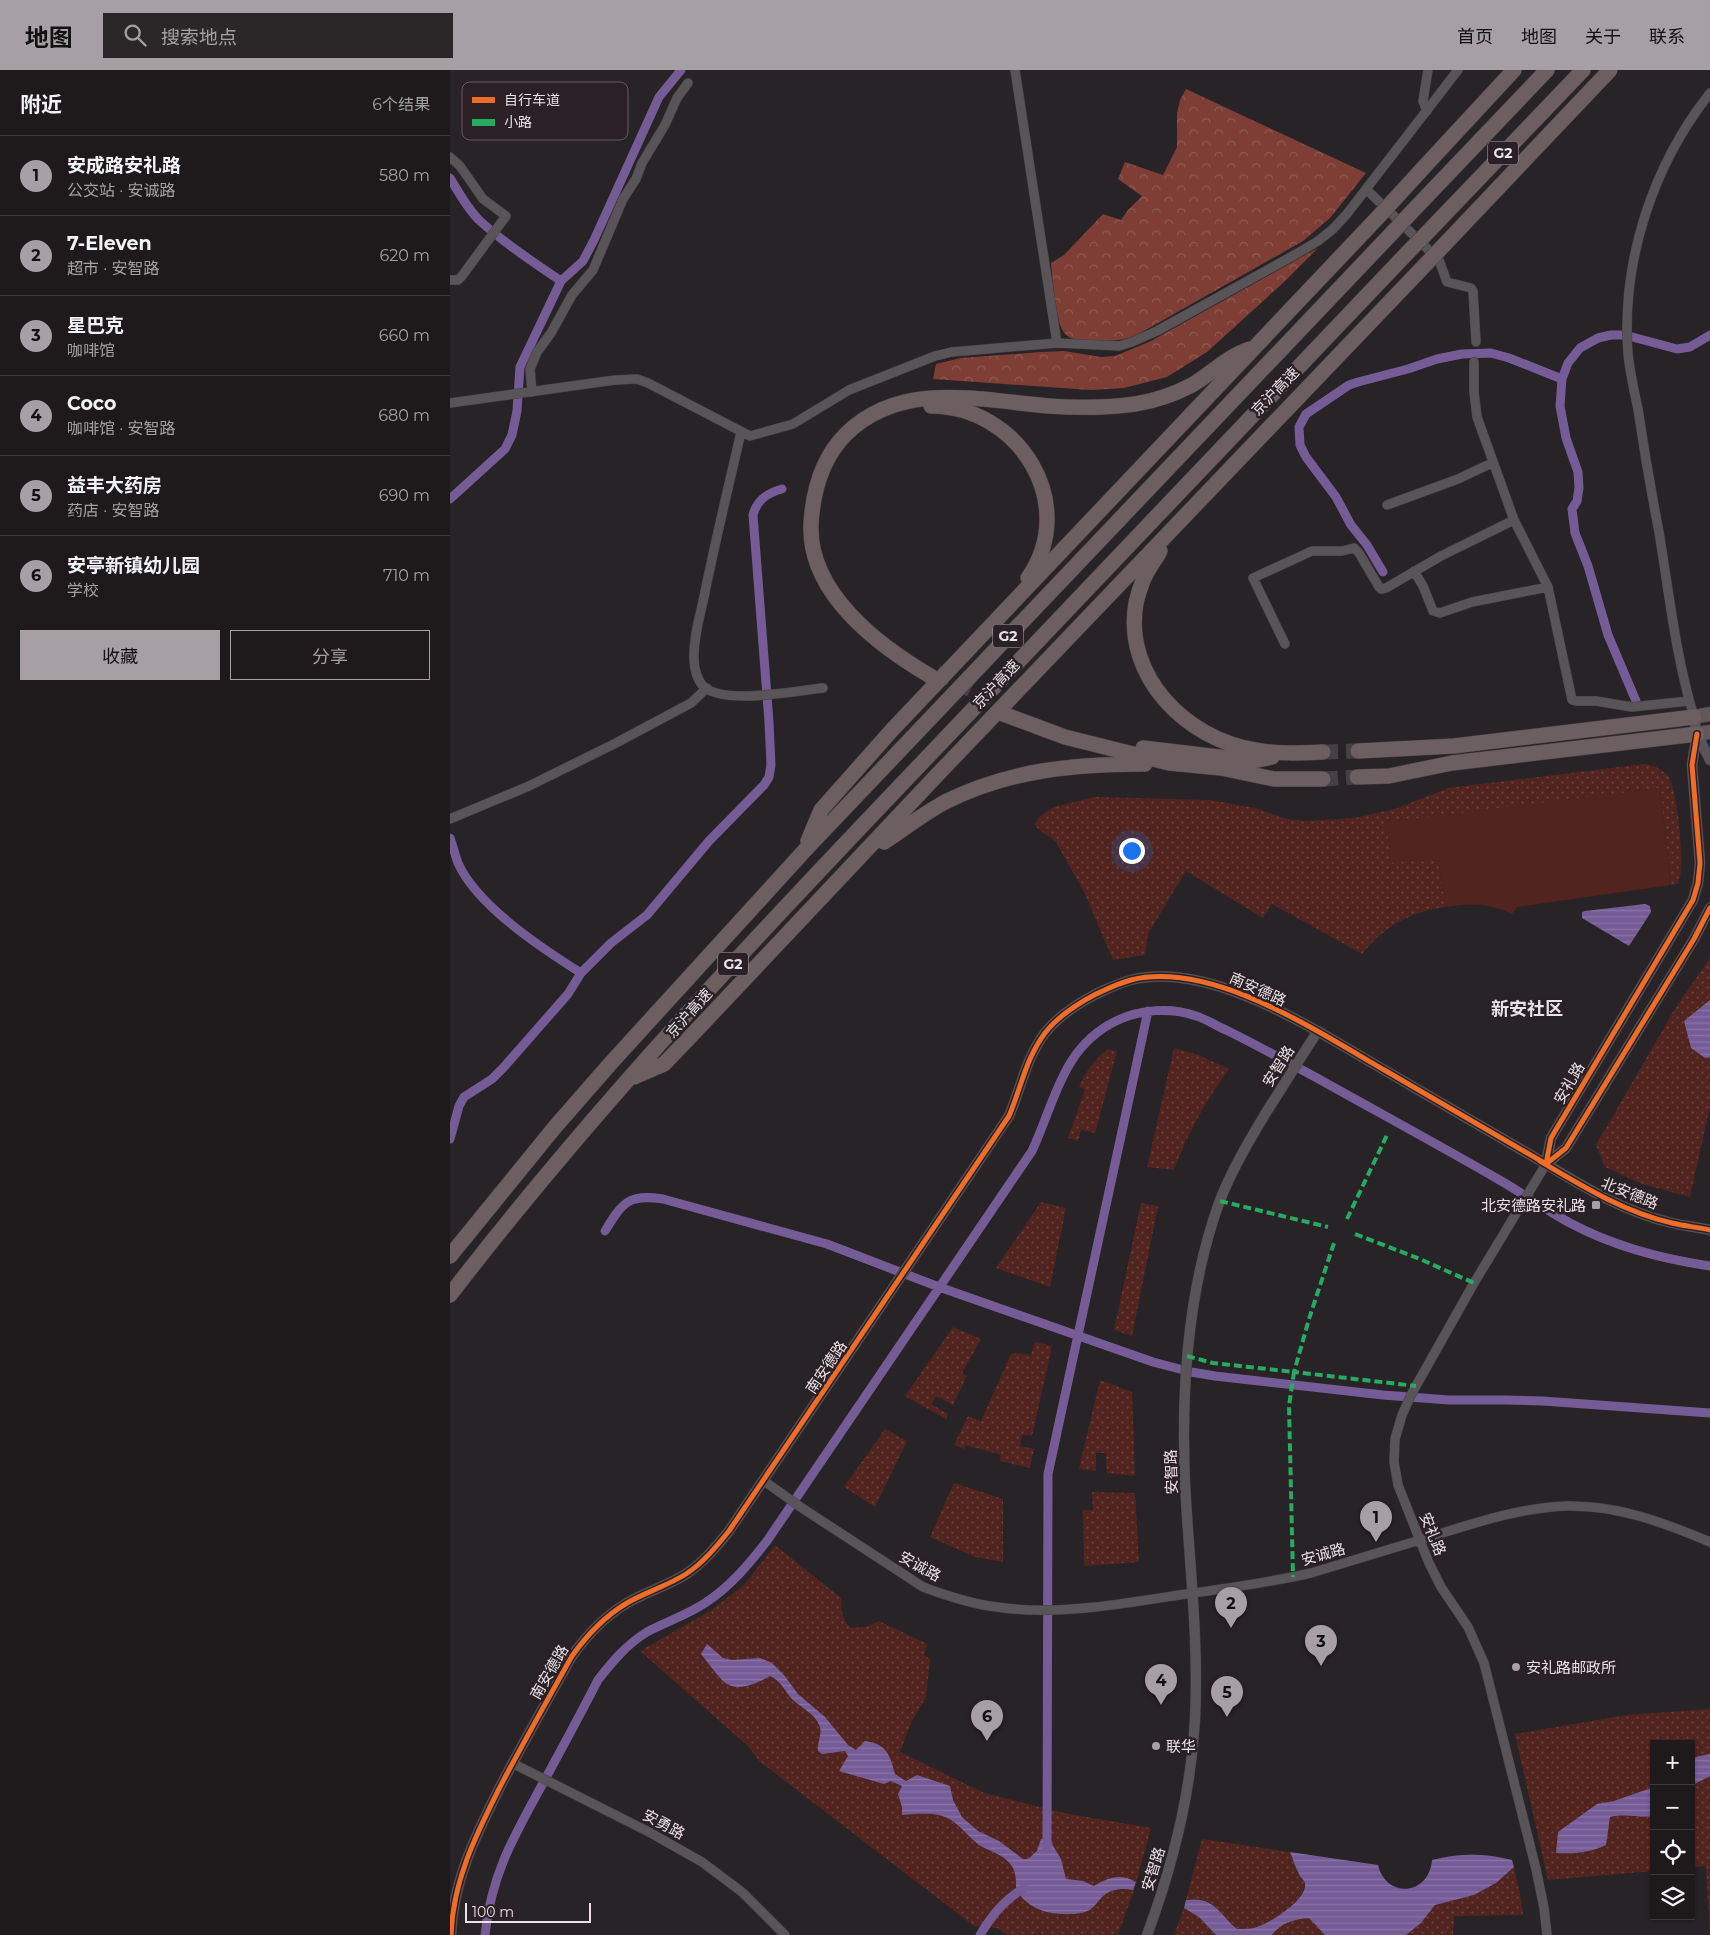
<!DOCTYPE html>
<html lang="zh">
<head>
<meta charset="utf-8">
<style>
	:root { --surface:#1e1a1c; --page:#2b2729; --text:#f1f3f6; --muted:#a1a1a3; --line:#3c383b; --accent:#a69fa3 }
	body { margin:0; font-family:Montserrat,"Noto Sans SC",sans-serif; background:var(--page); color:var(--text) }
	.controls { position:absolute; right:15px; bottom:15px; display:grid; overflow:hidden; border-radius:0px; box-shadow:0 1px 4px #0004 }
	.controls button { width:45px; height:45px; display:grid; place-items:center; padding:0; border:0; border-bottom:1px solid var(--line); background:var(--surface); color:var(--text); font:25px sans-serif }
	.scale { position:absolute; left:15px; bottom:12px; width:126px; box-sizing:border-box; padding-left:5px; border:2px solid #eae2e6; border-top:0; font-size:14px; line-height:18px; white-space:nowrap; color:#eae2e6; -webkit-text-stroke:4px #2b2026; paint-order:stroke }
	.you { position:absolute; left:681px; top:780px; width:18px; height:18px; margin:-12px; border:4px solid #fff; border-radius:50%; background:#1a73e8; box-shadow:0 0 0 8px #1a73e833 }
	.badge { display:grid; place-items:center; width:32px; height:32px; border-radius:50%; background:var(--accent); color:#111; font-size:16px; font-weight:700 }
	.pin { position:absolute; translate:-50% -41px; filter:drop-shadow(0 1px 2px #0008) }
	.pin::after { content:''; position:absolute; top:26px; width:18px; height:15px; background:inherit; clip-path:polygon(0 0,100% 0,50% 100%) }
	.list { margin:0; padding:0; list-style:none }
	h2 { display:flex; justify-content:space-between; align-items:center; height:65px; margin:0; padding:0 20px; font-size:21px }
	h2 small { font-size:16px; font-weight:400; color:var(--muted) }
	.list li { display:grid; grid-template-columns:32px 1fr auto; gap:15px; align-items:center; box-sizing:border-box; height:80px; padding:0 20px; border-top:1px solid var(--line) }
	.list b { display:block; font-size:19px; white-space:nowrap }
	.list p { margin:0; font-size:16px; white-space:nowrap; color:var(--muted) }
	.list em { font-size:16px; font-style:normal; color:var(--muted) }
	.actions { display:flex; gap:10px; padding:15px 20px }
	.actions a { flex:1; padding:11px 0; border:1px solid var(--accent); border-radius:0px; text-align:center; font-size:18px; color:var(--accent) }
	.actions .main { background:var(--accent); color:#111 }
	.icon { flex:none; width:28px; height:28px; fill:none; stroke:currentColor; stroke-width:2; stroke-linecap:round; stroke-linejoin:round }
	.map { position:relative; flex:none; width:1260px; height:1865px; overflow:hidden }
	header { display:flex; align-items:center; gap:30px; box-sizing:border-box; height:70px; padding:0 25px; background:var(--accent); color:#111 }
	header strong { font-size:24px }
	nav { display:flex; gap:28px; margin-inline-start:auto; font-size:18px }
	.search { width:350px; height:45px; background:var(--page); display:flex; align-items:center; gap:12px; box-sizing:border-box; padding:0 18px; border-radius:0px; color:var(--muted); font-size:19px }
	main { display:flex }
	aside { flex:1; background:var(--surface) }
	.map>svg:first-child { display:block }
</style>
</head>
<body>
<header>
<strong>地图</strong>
<div class="search"><svg class="icon" aria-label="search" viewBox="0 0 24 24"><circle cx="10" cy="10" r="6"/><path d="M15 15l6 6"/></svg>搜索地点</div>
<nav><a>首页</a><a>地图</a><a>关于</a><a>联系</a></nav>
</header>
<main>
<aside>
<h2>附近<small>6个结果</small></h2>
<ul class="list">
<li><span class="badge">1</span><div><b>安成路安礼路</b><p>公交站 · 安诚路</p></div><em>580 m</em></li>
<li><span class="badge">2</span><div><b>7-Eleven</b><p>超市 · 安智路</p></div><em>620 m</em></li>
<li><span class="badge">3</span><div><b>星巴克</b><p>咖啡馆</p></div><em>660 m</em></li>
<li><span class="badge">4</span><div><b>Coco</b><p>咖啡馆 · 安智路</p></div><em>680 m</em></li>
<li><span class="badge">5</span><div><b>益丰大药房</b><p>药店 · 安智路</p></div><em>690 m</em></li>
<li><span class="badge">6</span><div><b>安亭新镇幼儿园</b><p>学校</p></div><em>710 m</em></li>
</ul>
<div class="actions"><a class="main">收藏</a><a>分享</a></div>
</aside>
<div class="map">
<svg width="1260" height="1865" viewBox="0 0 1260 1865">
	<defs>
		<pattern id="green-dots" width="8" height="8" patternUnits="userSpaceOnUse" patternTransform="scale(1.25)"><rect width="8" height="8" fill="#52241f"/><path d="M2 2h.1M6 6h.1" fill="none" stroke="#6b4440" stroke-width="1.8" stroke-linecap="round"/></pattern>
		<pattern id="forest-crowns" width="20" height="18" patternUnits="userSpaceOnUse" patternTransform="scale(1.25)"><rect width="20" height="18" fill="#7e3e36"/><path d="M2 6a3 3 0 1 1 6 0M12 15a3 3 0 1 1 6 0" fill="none" stroke="#905a53"/></pattern>
		<pattern id="water-rules" width="6" height="5" patternUnits="userSpaceOnUse" patternTransform="scale(1.25)"><rect width="6" height="5" fill="#765c97"/><path d="M0 2.5h6" fill="none" stroke="#8a73a6"/></pattern>
	</defs>
	<rect width="100%" height="100%" fill="#282326"/>
	<path fill="url(#green-dots)" d="M1194 694C1203 695 1212 699 1218 706 1227 717 1233 784 1231 799 1231 804 1229 809 1228 814L1221 815 1210 718 988 788 996 837C959 842 935 856 912 884L822 834 813 848 736 801 698 864 695 885 663 890 635 824 606 772 587 758 585 754 589 747 604 737 645 727 760 730 805 738 837 749 855 751 905 748 948 738 998 718Z
		M1260 888V1036L1240 1127 1192 1114 1155 1097 1146 1075 1226 937Z
		M724 978 749 985 779 999C756 1031 737 1064 724 1100L697 1097Z
		M658 979 667 981 645 1063 631 1060 628 1071 618 1068 635 1019 629 1017C636 1001 644 990 658 979Z
		M591 1132 616 1138 600 1217 546 1198Z
		M691 1133 708 1136 682 1266 664 1260Z
		M503 1257 531 1269 512 1303 517 1306 503 1335 486 1326 481 1334 498 1344 496 1349 455 1326Z
		M585 1272 602 1276 582 1366 572 1364 570 1376 584 1379 580 1398 550 1391 551 1385 516 1375 514 1379 504 1375 518 1346 531 1351 561 1284 566 1283 581 1285Z
		M650 1310 682 1322 685 1406 657 1403 656 1383H646V1401L629 1399Z
		M435 1359 457 1371 425 1437 394 1417Z
		M504 1413 553 1429V1492L525 1487 480 1467Z
		M642 1422 685 1423 689 1492 634 1496 633 1440H643Z
		M325 1475 391 1528C391 1541 392 1549 401 1558L416 1557 429 1551 477 1574 474 1585 480 1589 476 1627 462 1651 450 1682 534 1723 614 1743 701 1758 684 1820 668 1865H591L589 1863 587 1865H557L547 1858 524 1856 309 1691 299 1677 190 1581 260 1541 294 1515Z
		M1260 1639V1865L1256 1796 1241 1797V1674H1204V1801L1098 1810 1065 1664 1177 1645Z
		M752 1769 840 1782 850 1807 855 1812C855 1831 824 1852 807 1857 801 1859 794 1859 787 1859 769 1844 765 1826 736 1830Z
		M1064 1797 1071 1829 1073 1845 1004 1846 1003 1865H956L971 1853 985 1835 1024 1825 1046 1813Z
		M734 1838 749 1847 766 1865H724Z
		M849 1848H859L875 1865H822C829 1856 839 1851 849 1848Z"/>
	<path fill="url(#forest-crowns)" d="M736 19 916 103 880 148 853 171 685 266C671 271 658 271 643 271 635 271 623 271 616 265 605 254 603 210 601 193L614 185 653 144 671 150 678 140 692 126 668 109 675 92 713 105 727 77V43L730 30Z
		M868 178 833 213 757 282 717 307 674 318 641 320 483 309 486 294 511 288 591 282 614 281 651 287 665 286 701 271Z"/>
	<path fill="#52241f" d="M1210 718 1221 815 1067 837 1062 844C1038 833 1022 833 996 837L988 788 941 793 936 752Z"/>
	<path fill="url(#water-rules)" d="M1195 834 1200 836 1201 842 1179 876 1132 848V842L1135 841Z
		M1260 930V987L1255 988 1241 978 1234 951Z
		M257 1574 273 1588 282 1590 310 1588 322 1593 334 1605 348 1624 375 1647 398 1675 406 1680 415 1671C437 1674 440 1685 445 1704L456 1711 467 1705 500 1716 503 1730 512 1747 528 1761 549 1771 573 1789H578L587 1781 591 1769H599L611 1789 616 1809 633 1811 644 1816C659 1807 670 1803 686 1812L683 1820C671 1818 661 1819 652 1827 648 1831 645 1836 641 1839 630 1847 598 1845 586 1838 578 1834 567 1825 566 1816 566 1810 566 1805 563 1798 556 1785 541 1782 529 1775 520 1768 513 1759 504 1752 490 1741 468 1744 452 1745V1737L448 1724 452 1716 441 1711 434 1714 389 1701 398 1686 395 1681 372 1684 368 1681C367 1672 372 1666 370 1657 366 1644 351 1638 342 1629 334 1620 331 1611 320 1606 309 1612 290 1622 277 1614 271 1611 256 1590 251 1584Z
		M1260 1684V1706L1241 1716V1688Z
		M1204 1717V1746C1189 1748 1176 1743 1160 1747L1156 1775C1139 1783 1124 1784 1106 1783L1108 1762 1147 1734 1164 1731Z
		M840 1782 928 1795C936 1829 979 1826 982 1790 1009 1783 1035 1783 1062 1790L1064 1797 1046 1813 1024 1825 985 1835 971 1853 956 1865H875L859 1848C844 1849 831 1853 822 1865H766L749 1847 734 1838 736 1830C765 1826 769 1844 787 1859 794 1859 801 1859 807 1857 820 1853 857 1830 855 1814 855 1810 850 1808 849 1804 845 1797 843 1789 840 1782Z"/>
	<g fill="none" stroke-linecap="round" stroke-linejoin="round">
		<path stroke="#765c97" stroke-width="9" d="M0 108C9 123 17 138 29 150 54 173 83 192 111 211
			M0 429 55 379 62 365 67 341 70 297 111 211 133 191 144 170 209 27 231 0
			M933 502 917 475 901 455 886 427 856 387 850 375 849 357 856 344 899 315 908 312 958 299 987 289 1012 284 1041 283 1059 288 1112 309
			M1186 631 1158 565 1138 496 1125 463 1122 439 1127 431 1129 418 1128 402 1116 368 1110 336 1112 309 1118 293 1130 278 1148 268 1161 265H1175L1227 279 1240 277 1260 265
			M0 768C3 776 5 785 8 793 27 836 93 879 131 903
			M0 1069 9 1036 14 1027 42 1009 54 997 118 924 131 903 161 873 197 845 259 771 314 715 319 707 321 695 319 652 303 445C307 430 317 423 332 419
			M155 1161C173 1132 178 1124 213 1129L377 1174 489 1217 703 1292 741 1302 765 1306 933 1325 999 1330H1056L1093 1331 1260 1343
			M597 1777 598 1404 698 941
			M35 1865C41 1805 64 1766 92 1715 111 1680 130 1645 148 1610 162 1592 177 1574 197 1562 216 1552 237 1545 255 1533 280 1517 299 1494 317 1471L582 1081C605 1032 612 977 666 951 690 939 722 937 746 946 757 949 766 956 776 960 807 975 837 992 867 1008 926 1041 987 1074 1046 1108 1071 1122 1094 1139 1120 1153 1163 1176 1212 1189 1260 1196
			M530 1865C542 1845 554 1830 574 1818"/>
		<path stroke="#454043" stroke-width="15" stroke-dasharray="15 8" stroke-linecap="butt" d="M487 602 558 639
			M873 682 908 681
			M873 709 907 707"/>
		<defs>
			<path id="minor" d="M565 0 607 273
				M977 41 973 31 978 0
				M0 87 10 96 33 129 56 146 12 206 8 210H0
				M916 119 989 190 997 212 1021 218 1023 221 1026 272
				M1024 292V322L1027 347 1064 450 1098 517 1122 630 1126 631H1146L1182 637 1239 631
				M82 322 80 299 87 282 101 263 122 225 143 200 173 129 186 109 192 93 215 55 227 28 238 13
				M0 333 165 310 187 309 198 313 300 366 343 354 399 320 485 286 502 282 607 273 669 276 682 272 707 261 848 183 868 171 883 159 896 145 1008 0
				M291 362C279 415 266 468 255 522 251 543 243 567 244 589 244 598 247 610 254 617 276 635 345 621 373 618
				M937 435 1008 409 1042 393
				M964 501 973 516 983 541 990 543 1022 532 1098 517
				M835 574 803 508 862 481H892L904 478 909 483 929 517 931 519 936 518 991 486 1064 450
				M1244 647C1226 588 1219 523 1209 462 1201 421 1194 380 1188 339 1184 321 1180 302 1178 284 1171 191 1203 95 1260 23
				M0 749 79 716 166 673 241 633 257 618
				M1096 1094 1024 1213 962 1323 952 1345 945 1369 944 1392 948 1415 979 1493 991 1517 1018 1557 1034 1593 1086 1799 1094 1838 1097 1865
				M314 1411 352 1438 473 1517C497 1526 521 1534 547 1537 604 1546 672 1534 729 1525 773 1519 817 1513 861 1503 897 1492 933 1481 970 1470 1019 1455 1065 1438 1117 1436 1168 1435 1215 1453 1260 1472
				M62 1693 199 1762 252 1792 292 1822 335 1865"/>
			<path id="tertiary" d="M1244 647 1247 664 1260 690
				M1091 1091C1132 1116 1174 1142 1222 1153 1234 1156 1247 1157 1260 1160
				M1096 1094 1101 1068 1243 830 1248 813 1250 793 1242 695 1247 664
				M1096 1094 1116 1078 1244 869 1260 838
				M1 1865C3 1810 26 1765 50 1717 73 1673 98 1629 122 1586 137 1565 155 1546 177 1533 196 1522 217 1516 236 1504 253 1493 266 1477 279 1461L559 1046C571 1018 576 988 595 963 608 946 627 934 646 924 657 919 669 913 681 910 762 890 868 962 936 1001 989 1032 1042 1063 1096 1094
				M697 1865C723 1795 741 1723 745 1649 749 1570 739 1491 735 1413 731 1319 737 1222 769 1133 781 1101 799 1071 817 1041 834 1015 850 988 868 961L873 964"/>
			<path id="primary" d="M1244 647 1260 644
				M1247 664 1260 662"/>
			<path id="motorway" d="M975 96 1064 0
				M955 149 1097 0
				M973 167 1133 0
				M481 336C568 336 630 433 578 508
				M710 481C708 486 704 490 702 494 694 505 689 520 686 533 673 606 736 669 805 680 827 684 850 683 873 682
				M482 607C429 576 358 523 361 454 363 420 372 388 396 364 451 310 529 330 598 336 627 338 656 338 685 334 704 331 725 324 742 315 762 303 778 286 800 279
				M553 644 615 667 719 693 771 698 824 709H873
				M693 678 803 691 822 687
				M908 681 1004 676 1244 647
				M907 707 939 706 1002 693 1247 664
				M358 771 371 740 442 660 932 143
				M434 772C454 759 473 744 495 732 559 700 624 694 695 694
				M184 1007 214 994 240 967 488 704 976 194
				M0 1186 105 1057 160 994 356 779 943 162
				M0 1225C149 1031 319 853 488 676 646 510 803 344 961 179"/>
		</defs>
		<use href="#minor" stroke="#444042" stroke-width="10"/>
		<use href="#tertiary" stroke="#444042" stroke-width="11"/>
		<use href="#primary" stroke="#444042" stroke-width="15"/>
		<use href="#motorway" stroke="#444042" stroke-width="16"/>
		<use href="#minor" stroke="#595457" stroke-width="9"/>
		<use href="#tertiary" stroke="#595457" stroke-width="10"/>
		<use href="#primary" stroke="#62585b" stroke-width="14"/>
		<use href="#motorway" stroke="#6d5e62" stroke-width="15"/>
		<defs>
			<path id="motorway-bridge" d="M932 143 975 96
				M943 162 955 149
				M961 179 973 167
				M976 194 1160 0"/>
		</defs>
		<use href="#motorway-bridge" stroke="#444042" stroke-width="16" stroke-linecap="butt"/>
		<use href="#motorway-bridge" stroke="#6d5e62" stroke-width="15"/>
		<path stroke="#26ab63" stroke-width="4" stroke-dasharray="8 4" stroke-linecap="butt" d="M770 1131 878 1157
			M897 1149 938 1063
			M905 1164 970 1189 1024 1213
			M884 1173 859 1249 844 1302 966 1316
			M737 1286 763 1293 844 1302 839 1336 843 1507"/>
		<defs>
			<path id="cycleway" d="M1090 1091C1132 1116 1174 1142 1222 1153 1234 1156 1247 1157 1260 1160
				M1096 1094 1101 1068 1243 830 1248 813 1250 793 1242 695 1247 664
				M1096 1094 1116 1078 1244 869 1260 838
				M1 1865C3 1810 26 1765 50 1717 73 1673 98 1629 122 1586 137 1565 155 1546 177 1533 196 1522 217 1516 236 1504 253 1493 266 1477 279 1461L559 1046C571 1018 576 988 595 963 608 946 627 934 646 924 657 919 669 913 681 910 762 890 868 962 936 1001 989 1032 1042 1063 1096 1094"/>
		</defs>
		<use href="#cycleway" stroke="#2b2026" stroke-width="8"/>
		<use href="#cycleway" stroke="#ee6e29" stroke-width="5"/>
	</g>
	<g fill="#a69fa3" stroke="#2b2026" stroke-width="2">
		<rect x="1141" y="1130" width="10" height="10" rx="2.5"/>
		<circle cx="1066" cy="1597" r="5"/>
		<circle cx="706" cy="1676" r="5"/>
	</g>
	<g text-anchor="middle" dominant-baseline="central" stroke-width="5" stroke-linejoin="round" paint-order="stroke">
		<g fill="#2b2026" stroke="#b1a8ac" stroke-width="1">
			<rect x="1038" y="71.5" width="30" height="23" rx="4"/>
			<rect x="543" y="554.5" width="30" height="23" rx="4"/>
			<rect x="268" y="882.5" width="30" height="23" rx="4"/>
		</g>
		<g font-size="14" font-weight="bold" fill="#eae2e6">
			<text x="1053" y="83">G2</text>
			<text x="558" y="566">G2</text>
			<text x="283" y="894">G2</text>
		</g>
		<g font-size="15" fill="#eae2e6" stroke="#2b2026">
			<text transform="translate(825 321) rotate(-46)">京沪高速</text>
			<text transform="translate(546 614) rotate(-47)">京沪高速</text>
			<text transform="translate(808 919) rotate(24)">南安德路</text>
			<text transform="translate(239 943) rotate(-48)">京沪高速</text>
			<text transform="translate(828 996) rotate(-58)">安智路</text>
			<text transform="translate(1119 1013) rotate(-60)">安礼路</text>
			<text transform="translate(1180 1123) rotate(22)">北安德路</text>
			<text transform="translate(376 1297) rotate(-56)">南安德路</text>
			<text transform="translate(721 1402) rotate(-92)">安智路</text>
			<text transform="translate(983 1464) rotate(68)">安礼路</text>
			<text transform="translate(873 1484) rotate(-16)">安诚路</text>
			<text transform="translate(470 1496) rotate(29)">安诚路</text>
			<text transform="translate(99 1602) rotate(-60)">南安德路</text>
			<text transform="translate(214 1754) rotate(28)">安勇路</text>
			<text transform="translate(703 1799) rotate(-73)">安智路</text>
		</g>
		<g font-size="15" fill="#eae2e6" stroke="#2b2026" text-anchor="start">
			<text x="1136" y="1135" text-anchor="end">北安德路安礼路</text>
			<text x="1076" y="1597">安礼路邮政所</text>
			<text x="716" y="1676">联华</text>
		</g>
		<g font-size="18" font-weight="bold" fill="#eae2e6" stroke="#2b2026">
			<text x="1077" y="939">新安社区</text>
		</g>
	</g>
	<rect x="12" y="12" width="166" height="58" rx="8" fill="#2b2026" stroke="#645a60" stroke-width="1"/>
	<rect x="22" y="27" width="23" height="6" fill="#ee6e29"/>
	<rect x="22" y="49" width="23" height="7" fill="#26ab63"/>
	<g font-size="14" fill="#eae2e6">
		<text x="54" y="35">自行车道</text>
		<text x="54" y="57">小路</text>
	</g>
</svg>
<div class="controls">
<button>+</button>
<button>−</button>
<button><svg class="icon" aria-label="locate" viewBox="0 0 24 24"><circle cx="12" cy="12" r="6"/><path d="M12 2v4M12 18v4M2 12h4M18 12h4"/></svg></button>
<button><svg class="icon" aria-label="layers" viewBox="0 0 24 24"><path d="M12 4l9 5-9 5-9-5zM3 14l9 5 9-5"/></svg></button>
</div>
<div class="scale">100 m</div>
<div class="you"></div>
<div class="pin badge" style="left:926px;top:1472px">1</div>
<div class="pin badge" style="left:781px;top:1558px">2</div>
<div class="pin badge" style="left:871px;top:1596px">3</div>
<div class="pin badge" style="left:711px;top:1635px">4</div>
<div class="pin badge" style="left:777px;top:1647px">5</div>
<div class="pin badge" style="left:537px;top:1671px">6</div>
</div>
</main>
</body>
</html>
